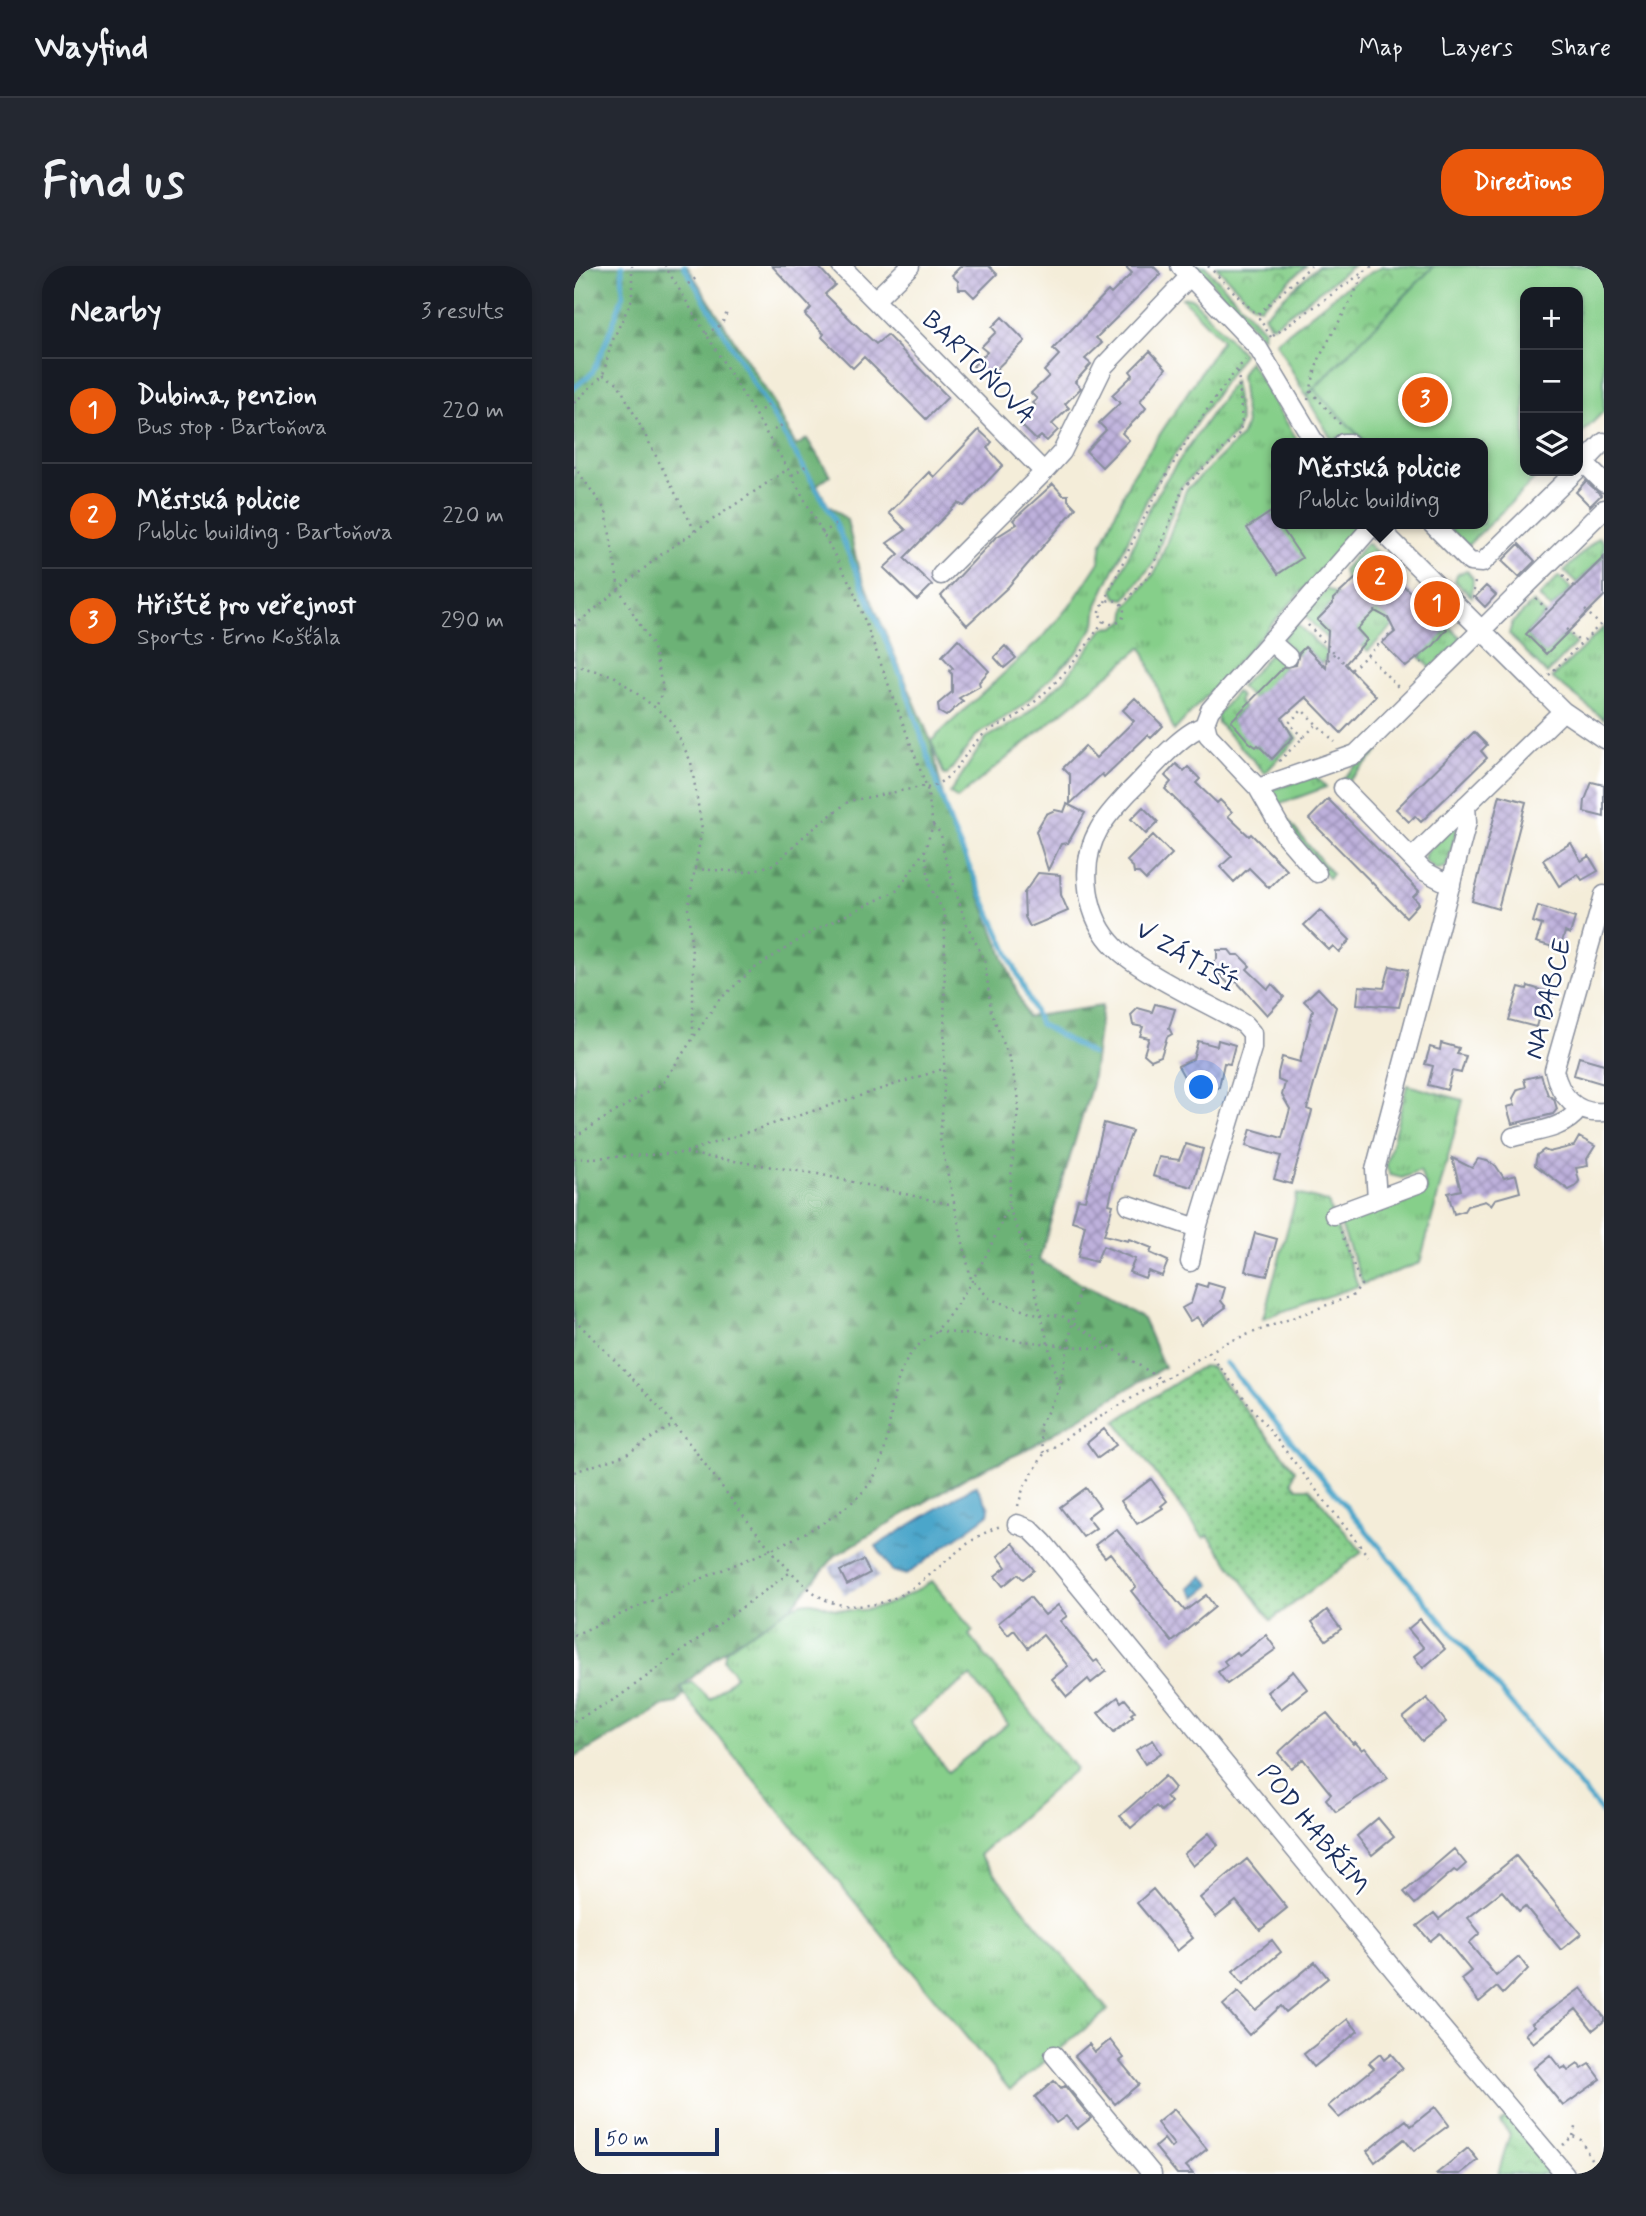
<!DOCTYPE html>
<html lang="en">
<head>
<meta charset="utf-8">
<style>
	:root { --surface:#171b24; --page:#242831; --text:#f1f3f6; --muted:#9ea1a6; --line:#363941; --accent:#ea580c }
	body { margin:0; font-family:Mynerve,sans-serif; background:var(--page); color:var(--text) }
	.controls { position:absolute; right:21px; top:21px; display:grid; overflow:hidden; border-radius:14px; box-shadow:0 4px 10px #0003 }
	.controls button { width:63px; height:63px; display:grid; place-items:center; padding:0; border:0; border-bottom:2px solid var(--line); background:var(--surface); color:var(--text); font:35px sans-serif }
	.scale { position:absolute; left:21px; bottom:18px; width:124px; box-sizing:border-box; padding-left:7px; border:4px solid #1b2f5e; border-top:0; font-size:19px; line-height:24px; white-space:nowrap; color:#1b2f5e; -webkit-text-stroke:5px #fff; paint-order:stroke }
	.you { position:absolute; left:628px; top:822px; width:24px; height:24px; margin:-18px; border:5px solid #fff; border-radius:50%; background:#1a73e8; box-shadow:0 0 0 10px #1a73e833 }
	.badge { display:grid; place-items:center; width:46px; height:46px; border-radius:50%; background:var(--accent); color:#fff; font-size:23px; font-weight:700 }
	.pin { position:absolute; translate:-50% -50%; border:4px solid #fff; box-shadow:0 2px 7px #0006 }
	.popup { position:absolute; left:697px; top:172px; width:217px; height:91px; box-sizing:border-box; display:grid; place-content:center; border-radius:14px; background:var(--surface); filter:drop-shadow(0 2px 5px #0005); font-size:23px; white-space:nowrap; color:var(--muted) }
	.popup b { font-size:26px; color:var(--text) }
	.popup::after { content:''; position:absolute; left:50%; top:100%; margin-left:-14px; border:14px solid transparent; border-top-color:var(--surface) }
	.list { margin:0; padding:0; list-style:none }
	h2 { display:flex; justify-content:space-between; align-items:center; height:91px; margin:0; padding:0 28px; font-size:30px }
	h2 small { font-size:23px; font-weight:400; color:var(--muted) }
	.list li { display:grid; grid-template-columns:46px 1fr auto; gap:21px; align-items:center; box-sizing:border-box; height:105px; padding:0 28px; border-top:2px solid var(--line) }
	.list b { display:block; font-size:26px; white-space:nowrap }
	.list p { margin:0; font-size:23px; white-space:nowrap; color:var(--muted) }
	.list em { font-size:23px; font-style:normal; color:var(--muted) }
	.icon { flex:none; width:38px; height:38px; fill:none; stroke:currentColor; stroke-width:2; stroke-linecap:round; stroke-linejoin:round }
	.map { position:relative; flex:none; width:1030px; height:1908px; overflow:hidden; border-radius:28px }
	header { display:flex; align-items:center; gap:42px; box-sizing:border-box; height:98px; padding:0 35px; background:var(--surface); border-bottom:2px solid var(--line) }
	header strong { font-size:33px }
	nav { display:flex; gap:38px; margin-inline-start:auto; font-size:24px }
	.intro { display:flex; align-items:center; justify-content:space-between; box-sizing:border-box; height:168px; padding:0 42px }
	h1 { margin:0; font-size:49px }
	.button { padding:18px 32px; border-radius:28px; background:var(--accent); color:#fff; font-size:24px; font-weight:700 }
	main { display:flex; gap:42px; padding:0 42px }
	aside { flex:1; background:var(--surface); border-radius:28px; box-shadow:0 4px 10px #0003 }
	.map>svg:first-child { display:block }
</style>
</head>
<body>
<header>
<strong>Wayfind</strong>
<nav><a>Map</a><a>Layers</a><a>Share</a></nav>
</header>
<div class="intro"><h1>Find us</h1><a class="button">Directions</a></div>
<main>
<aside>
<h2>Nearby<small>3 results</small></h2>
<ul class="list">
<li><span class="badge">1</span><div><b>Dubina, penzion</b><p>Bus stop · Bartoňova</p></div><em>220 m</em></li>
<li><span class="badge">2</span><div><b>Městská policie</b><p>Public building · Bartoňova</p></div><em>220 m</em></li>
<li><span class="badge">3</span><div><b>Hřiště pro veřejnost</b><p>Sports · Erno Košťála</p></div><em>290 m</em></li>
</ul>
</aside>
<div class="map">
<svg width="1030" height="1908" viewBox="0 0 1030 1908">
	<defs>
		<pattern id="industrial-grid" width="8" height="8" patternUnits="userSpaceOnUse" patternTransform="scale(1.75)"><rect width="8" height="8" fill="#bdc3de"/><path d="M0 4h8M4 0v8" fill="none" stroke="#999fb7"/></pattern>
		<pattern id="grass-tufts" width="24" height="20" patternUnits="userSpaceOnUse" patternTransform="scale(1.75)"><rect width="24" height="20" fill="#86cf8a"/><path d="M3 7l-1-3M5 7V3M7 7l1-3M15 17l-1-3M17 17v-4M19 17l1-3" fill="none" stroke="#6da874"/></pattern>
		<pattern id="forest-firs" width="22" height="20" patternUnits="userSpaceOnUse" patternTransform="scale(1.75)"><rect width="22" height="20" fill="#6cb276"/><path d="M5 1l3.5 6h-7zM16 11l3.5 6h-7z" fill="#589164"/></pattern>
		<pattern id="park-crowns" width="20" height="18" patternUnits="userSpaceOnUse" patternTransform="scale(1.75)"><rect width="20" height="18" fill="#86cf8a"/><path d="M2 6a3 3 0 1 1 6 0M12 15a3 3 0 1 1 6 0" fill="none" stroke="#6da874"/></pattern>
		<pattern id="garden-dots" width="8" height="8" patternUnits="userSpaceOnUse" patternTransform="scale(1.75)"><rect width="8" height="8" fill="#86cf8a"/><path d="M2 2h.1M6 6h.1" fill="none" stroke="#6da874" stroke-width="1.8" stroke-linecap="round"/></pattern>
		<pattern id="water-ripples" width="26" height="14" patternUnits="userSpaceOnUse" patternTransform="scale(1.75)"><rect width="26" height="14" fill="#4ca6ca"/><path d="M2 4q2-2 4 0t4 0M15 11q2-2 4 0t4 0" fill="none" stroke="#3e88a7"/></pattern>
		<pattern id="building-cross-hatch" width="8" height="8" patternUnits="userSpaceOnUse" patternTransform="scale(1.75)"><rect width="8" height="8" fill="#beb1dc"/><path d="M0 0l8 8M0 8l8-8" fill="none" stroke="#9a90b6"/></pattern>
	</defs>
	<rect width="100%" height="100%" fill="#fff"/>
	<filter id="ink" filterUnits="userSpaceOnUse"><feTurbulence type="fractalNoise" baseFrequency=".0143" numOctaves="2"/><feDisplacementMap in="SourceGraphic" scale="14" xChannelSelector="R" yChannelSelector="G"/><feConvolveMatrix kernelMatrix="1 2 1 2 8 2 1 2 1" color-interpolation-filters="sRGB"/></filter>
	<filter id="wash" filterUnits="userSpaceOnUse"><feTurbulence type="fractalNoise" baseFrequency=".00686" numOctaves="4" result="noise"/><feDisplacementMap in="SourceGraphic" scale="28" xChannelSelector="R" yChannelSelector="G"/><feGaussianBlur stdDeviation="1.57" result="paint"/><feColorMatrix in="noise" values="0 0 0 0 0 0 0 0 0 0 0 0 0 0 0 0 0 1.4 0 .05"/><feComposite in="paint" operator="in"/></filter>
	<g filter="url(#wash)">
		<rect width="100%" height="100%" fill="#f4edd9"/>
		<path fill="url(#industrial-grid)" d="M291 1282 305 1311 270 1329 255 1301Z"/>
		<path fill="url(#grass-tufts)" stroke="#507f74" stroke-width="2" fill-rule="evenodd" d="M622 0H631L690 64 688 71Z
			M614 31 619 33 669 88 579 221 523 339 521 359 504 385 448 440 402 470 373 509H370L357 475 470 370 500 334 525 296 528 277 557 212 648 74 608 32Z
			M675 95 725 177H703V258H781L780 268 600 465 568 381 383 533 376 527 412 472 448 452 490 414 530 362 541 361 551 354 553 340 582 305 612 224 667 171 672 159 667 109Z
			M660 115 666 156 662 167 607 221 580 296 551 333 543 332 539 325 573 247 591 215Z
			M740 123 792 177 766 171 758 174 732 130Z
			M1025 271 1030 277V291L1003 317 990 305Z
			M793 277 818 302 815 305 803 293 792 307 789 305 777 318 771 312 769 304Z
			M893 305 899 312 898 331 881 315 883 308Z
			M985 310 997 323 977 343 965 331Z
			M753 323 763 329 746 351V356L771 391 730 349Z
			M959 336 971 348 952 368 971 387 992 368 1002 377 973 408 935 368 938 357Z
			M800 341 822 357 794 385 788 380 791 371 779 360Z
			M866 351 888 373 858 403 846 391 873 364 864 354Z
			M722 357 755 389 747 398 731 381 725 390 708 374Z
			M1030 361V453L978 412Z
			M697 387 710 401 704 407 706 409 679 433 666 421Z
			M662 426 667 431 664 435 670 441 657 455 671 466 669 469 671 468 682 481 684 479 698 492 719 472 713 465 714 463 724 472 691 507 644 457 643 449Z
			M799 482 804 486 764 525 760 522Z
			M741 510 752 521 704 539 698 524Z
			M707 546 758 608 754 612 714 562Z
			M886 553 872 601 861 604 850 594 851 588Z
			M833 819 889 834 846 997 789 1018 766 957 853 925 846 905 828 912 816 909 812 900Z
			M723 928 754 936 784 1020 689 1052Z
			M358 1315 399 1365 395 1369 502 1503 405 1589 534 1744 436 1824 110 1429 107 1421 118 1416 136 1433 162 1410 150 1394 152 1384C172 1370 211 1336 236 1336 244 1336 254 1342 262 1343 300 1349 327 1334 358 1315ZM396 1410 434 1458 374 1506 336 1456Z"/>
		<path fill="url(#forest-firs)" stroke="#44706a" stroke-width="2" d="M0 0H113L197 132 222 180 233 173 256 209 243 219 254 239 273 254 285 305 357 475 372 544 453 751 528 740 518 818 465 994 569 1053 590 1101 446 1187 398 1208 261 1290 217 1341 152 1383 107 1421 110 1429 103 1437 91 1439 0 1492Z"/>
		<path fill="url(#park-crowns)" stroke="#507f74" stroke-width="2" d="M642 0H732L686 41 679 39Z
			M744 0H779L700 59 695 58 690 49Z
			M808 0H860L732 130 702 76 769 23Z
			M933 1851 982 1908H924L936 1868 926 1856Z"/>
		<path fill="url(#garden-dots)" stroke="#507f74" stroke-width="2" d="M628 1100 637 1101 721 1204 718 1216 723 1222H736L788 1286 697 1354 634 1269 630 1272 542 1155Z"/>
		<path fill="#86cf8a" stroke="#507f74" stroke-width="2" d="M860 0H1030V145L1004 171V26H951V205H969L893 280 871 258H909V177H792L740 123Z"/>
		<path fill="url(#water-ripples)" stroke="#346a94" stroke-width="2" d="M402 1219 415 1242 414 1249 332 1309 318 1305 302 1280Z
			M629 1310 637 1319 622 1331 615 1322Z"/>
		<g fill="none" stroke-linecap="round" stroke-linejoin="round">
			<path stroke="#4ca6ca" stroke-width="5" d="M110 0 258 249 329 415 378 562 466 758 518 788
				M0 122 18 107 34 72 49 29 48 0
				M652 1097 1030 1549"/>
		</g>
		<g id="blocks">
			<path fill="url(#building-cross-hatch)" d="M198 0H244L261 19 251 28 287 64 302 78 313 69 374 131 352 153 290 91 279 102 248 71 250 68 231 49 237 42Z
				M387 0H415L423 8 400 31 392 23H385L384 15 378 9Z
				M551 0H579L587 8 522 72 528 77 511 93 517 98 501 116 507 122 491 138 495 142 478 158 484 164 473 175 467 170 462 174 447 159 452 154 447 149 461 139 458 137 463 133 457 127 475 110 470 105 485 89 479 83 534 25 537 28 558 7Z
				M428 51 451 75 412 113 399 100 413 86 407 81 422 66 418 61Z
				M576 85 592 102 566 135 572 142 569 146 548 167 555 174 528 201 512 185 532 164 525 157 546 137 538 129 559 109 556 105Z
				M405 164 418 176 413 182 429 199 390 240 384 237 330 292 358 319 343 334 310 302 325 288 313 277 332 264 315 247 355 206 360 211Z
				M1012 215 1027 229 1016 240 1002 226Z
				M479 218 489 229H494V234L502 242 434 321 393 359 367 330 421 272 443 258 439 254Z
				M697 246 728 292 704 308 673 262Z
				M945 278 961 295 945 311 928 295Z
				M1030 291V330L972 388 952 368Z
				M803 293 873 363 860 379 832 401 808 377 821 366 814 352 801 345 783 363 793 374 771 398 802 430 767 467 732 431 708 452 719 471 698 493 684 479 682 481 675 476 657 455 710 401 722 399 725 387 731 381 752 402 754 365 743 354 759 338V333Z
				M912 320 922 329 911 341 901 331Z
				M384 373 415 405 405 416 406 420 385 432 389 435 372 450 365 446 364 438 378 426V408L375 405 379 402 368 390Z
				M431 380 442 392 430 402 420 391Z
				M561 432 589 460 577 472 574 469 530 511 528 508 496 538V509L489 502 511 480 522 492 560 455 549 444Z
				M900 466 913 479 907 485 913 492 847 556 841 550 835 556 822 543Z
				M602 498 610 505 614 501 626 513 622 517 643 537 646 534 658 546 654 550 675 570 677 568 713 604 695 622 675 602 660 616 646 601 658 590 591 523 597 516 591 510Z
				M1018 516 1030 519V551L1010 546 1011 534Z
				M926 529 952 536 924 643 898 635Z
				M754 533 845 625 839 631 845 637 832 651 735 553Z
				M493 538 511 547 494 577 487 578 474 604 462 565 472 548 481 544 490 546Z
				M569 541 584 556 572 568 557 553Z
				M579 569 598 588 572 614 565 607H560L559 601 553 595Z
				M997 577 1007 595 1015 590 1024 605 1008 614 1004 608 985 620 969 594Z
				M464 607 486 609 487 629 494 645 456 661 451 651 450 627Z
				M964 640 1001 652 996 668 991 666 986 683 962 676 968 659 959 656Z
				M746 644 776 674 765 686 759 680 755 684 730 659Z
				M643 684H655L659 689H665L676 700 673 703 694 723 698 718 710 731 693 749 662 715 657 720 636 699 643 693Z
				M816 700 834 704 825 741 783 738 785 720 810 722Z
				M954 720 979 728 975 741 968 739 962 761 935 754 945 721 953 723Z
				M744 722 762 741 733 843 738 845 717 918 700 913 707 890 672 880 677 863 708 872 716 843 708 829 711 817 704 814V807L708 791 726 796 739 744 730 735Z
				M581 738 601 743 595 762 598 768 593 771 587 790 577 794 570 788 575 772 566 770 569 761 559 759 557 749 564 742 578 746Z
				M644 774 661 779 656 798 650 797 645 821 640 824 613 816 604 800 619 793 624 775 643 780Z
				M867 777 885 782 883 788 892 790 887 807 878 805 873 824 854 819 859 800 851 798 856 781 866 784Z
				M1005 791 1030 798V818L1000 809Z
				M967 809 974 829 980 833 983 843 979 848 938 858 933 841 941 839 939 832 944 823 952 821 950 813Z
				M530 857 558 865 541 911 535 938 539 939 530 969 554 975 555 973 578 982 576 987 594 995 588 1010 574 1005 571 1012 555 1006 561 993 529 980 522 996 504 991 511 959 498 955 504 933 511 934Z
				M1005 871 1021 880 1013 893 1014 900 1002 902 1005 915 1001 921 995 924 961 899 963 889 970 884 975 886 1000 880Z
				M612 878 629 883 618 921 579 910 585 891 605 894Z
				M878 892 898 902 904 893 913 895 922 900 930 912 942 909 946 926 921 933 917 939 911 935 893 940 890 945 880 948 874 927 887 924Z
				M681 967 703 973 693 1010 671 1005Z
				M634 1017 651 1022 647 1035 652 1041 628 1059 623 1051 616 1055 608 1042 617 1037 623 1018 633 1021Z
				M530 1163 542 1179 524 1192 513 1177Z
				M577 1213 593 1235 587 1240 589 1242 563 1258 547 1235Z
				M512 1222 526 1241 513 1251 522 1262 509 1271 486 1241Z
				M542 1263 611 1345 632 1329 641 1341 598 1376 557 1325 562 1321 536 1287 531 1291 521 1279Z
				M439 1277 460 1304 449 1313 444 1308 429 1320 421 1310 432 1301 424 1290Z
				M289 1294 296 1307 273 1319 266 1305Z
				M456 1331 471 1349 484 1339 493 1350 486 1355 520 1396 523 1394 532 1405 517 1417 514 1413 493 1431 478 1413 494 1400 469 1369 454 1382 440 1364 434 1369 424 1357Z
				M753 1344 767 1363 752 1374 738 1356Z
				M846 1353 871 1383 849 1402 840 1390 850 1382 834 1363Z
				M692 1369 702 1383 653 1418 644 1406 653 1399 650 1395 662 1386 665 1390Z
				M719 1405 733 1423 707 1443 693 1426Z
				M544 1431 547 1436 551 1433 561 1445 557 1448 559 1450 540 1466 524 1447Z
				M853 1432 872 1456 848 1475 829 1452Z
				M753 1447 779 1478 781 1476 788 1484 791 1482 814 1512 762 1546 752 1533 757 1528 729 1493 717 1502 704 1487 728 1465Z
				M579 1474 587 1487 571 1498 562 1484Z
				M591 1510 601 1522 592 1530 597 1536 587 1545 582 1540 557 1562 546 1550Z
				M804 1552 820 1571 798 1589 783 1570Z
				M635 1567 644 1579 619 1600 610 1588Z
				M880 1583 892 1598 883 1606 880 1604 841 1638 830 1626Z
				M942 1590 1007 1668 987 1684 951 1640 945 1645 928 1625 894 1652 906 1667 895 1677 922 1710 945 1691 954 1703 929 1728 923 1721 905 1736 887 1713 897 1705 866 1667 856 1675 843 1660 860 1647 865 1653Z
				M673 1593 713 1642 686 1664 662 1635 642 1651 626 1632Z
				M579 1623 619 1672 603 1685 563 1637Z
				M698 1674 707 1686 669 1718 659 1705Z
				M741 1696 754 1712 712 1746 707 1740 675 1769 649 1739 664 1726 682 1745Z
				M1007 1722 1030 1751V1755L1019 1764 1002 1743 959 1777 951 1768 961 1760 958 1757Z
				M774 1753 784 1765 740 1801 730 1788Z
				M536 1774 550 1792 546 1795 565 1818 541 1838 501 1790 515 1778 521 1786Z
				M806 1788 810 1794 817 1788 829 1802 765 1852 754 1840 800 1802 795 1797Z
				M976 1789 987 1803 991 1801 994 1805 1004 1798 1008 1803 1016 1798 1027 1813 989 1840 959 1803Z
				M480 1815 487 1823 491 1820 517 1852 503 1863 492 1850 482 1857 461 1831Z
				M861 1841 875 1859 840 1885 830 1873 801 1896 793 1885 832 1854 837 1860Z
				M600 1843 633 1883 612 1900 619 1908H603L581 1881 590 1873 597 1882 600 1879 583 1857Z
				M894 1882 904 1894 886 1908H862Z"/>
		</g>
	</g>
	<g filter="url(#ink)">
		<use href="#blocks" fill-opacity="0" stroke="#888e9c" stroke-width="2"/>
		<g fill="none" stroke-linecap="round" stroke-linejoin="round">
			<defs>
				<path id="minor" d="M267 0 470 206 367 309
					M606 0 684 82 741 177
					M301 34 336 0
					M769 177H775
					M1010 197 1030 217
					M1004 203 1030 176
					M470 206 488 186 530 100 616 10
					M801 258 989 445 1030 473
					M858 258 896 296 908 297 1002 205
					M696 375 714 391
					M684 522 782 488 1030 243
					M769 522 850 605 877 619
					M838 592 989 445
					M743 607 712 571 684 522 634 469 631 457 636 444 800 258
					M1030 629 980 804C986 830 1002 849 1030 846
					M939 871C961 865 991 863 1004 844
					M803 933 801 904 893 556 892 539
					M555 939 623 962
					M760 949 846 917
					M616 996 623 962 678 782V767L670 758C635 738 569 708 542 682 512 653 504 599 525 563 533 549 544 538 555 526 574 508 607 466 631 460
					M443 1258 456 1263 469 1276 855 1747 991 1908
					M480 1789 578 1908"/>
			</defs>
			<use href="#minor" stroke="#888e9c" stroke-width="21"/>
			<path stroke="#888e9c" stroke-width="2.5" stroke-dasharray="2 5" stroke-linecap="butt" d="M634 0 683 49
				M114 18 122 12
				M132 68 148 58 154 44
				M699 70 798 0
				M697 71 683 49 737 0
				M29 109 44 117 121 265
				M737 125 767 159
				M734 134C738 120 740 105 746 91 754 73 787 21 788 7
				M0 137 29 109 37 78 58 33V0
				M187 144 195 138
				M200 164 208 159
				M0 200 32 245 45 323 79 381 89 423 82 442
				M218 209 233 199
				M248 267 266 256
				M989 309 1000 320
				M899 332 901 315
				M962 332 974 345
				M526 346a12 12 0 1 1 24 0a12 12 0 1 1-24 0Z
				M531 336C569 250 610 166 671 94
				M548 339 576 308 609 222 664 169 668 157 664 104
				M1011 344 1026 359
				M734 359 777 404 824 361
				M0 360 89 287 214 203
				M992 363 1007 377
				M793 389 825 422
				M842 391 850 399
				M0 399 40 410 96 453 117 496 128 563 114 642 119 699V769
				M749 399 761 387
				M975 409 1030 355
				M729 472 715 457 728 444 761 476
				M705 495 743 458
				M353 522C384 513 388 486 410 468 419 460 433 458 443 450 478 424 506 392 529 355
				M359 559 367 568 370 588 391 655 411 695 417 745 436 794 445 834 434 939 452 985 485 1124
				M351 584 356 621 371 648 370 823 366 873 397 1013 416 1033 457 1047 488 1050 588 1114
				M121 603 173 606 201 598 230 570 275 535 352 520
				M0 871 89 817 144 735 178 704 239 665 324 624 351 584 359 559 353 522 279 323 214 203 91 0
				M112 886 369 803
				M0 893 109 887 244 908 379 939
				M0 1053C34 1088 71 1123 102 1161 137 1202 207 1310 250 1333 265 1341 286 1341 302 1338 351 1328 380 1275 427 1260
				M363 1065C422 1071 479 1080 537 1083
				M634 1086 794 1290
				M470 1187 465 1161 485 1124 506 1020
				M0 1206 51 1189 100 1158
				M444 1240 449 1223 470 1188 499 1167 651 1077 780 1029 787 1019 766 963
				M0 1369C45 1349 91 1329 136 1309 183 1289 266 1259 296 1217 324 1178 308 1123 340 1084 347 1075 358 1071 364 1063 394 1027 418 982 434 939
				M0 1455 43 1432 218 1305
				M999 1870 1002 1857
				M989 1879 999 1870 1007 1874 1025 1908"/>
			<use href="#minor" stroke="#fff" stroke-width="18"/>
		</g>
	</g>
	<g text-anchor="middle" dominant-baseline="central" stroke-width="5" stroke-linejoin="round" paint-order="stroke">
		<g font-size="26" fill="#1b2f5e" stroke="#fff">
			<text transform="translate(404 102) rotate(45)">BARTOŇOVA</text>
			<text transform="translate(612 692) rotate(32)">V ZÁTIŠÍ</text>
			<text transform="translate(975 733) rotate(-76)">NA BABCE</text>
			<text transform="translate(739 1564) rotate(51)">POD HABŘÍM</text>
		</g>
	</g>
</svg>
<div class="controls">
<button>+</button>
<button>−</button>
<button><svg class="icon" aria-label="layers" viewBox="0 0 24 24"><path d="M12 4l9 5-9 5-9-5zM3 14l9 5 9-5"/></svg></button>
</div>
<div class="scale">50 m</div>
<div class="you"></div>
<div class="pin badge" style="left:863px;top:338px">1</div>
<div class="pin badge" style="left:806px;top:312px">2</div>
<div class="popup"><b>Městská policie</b>Public building</div>
<div class="pin badge" style="left:851px;top:134px">3</div>
</div>
</main>
</body>
</html>
